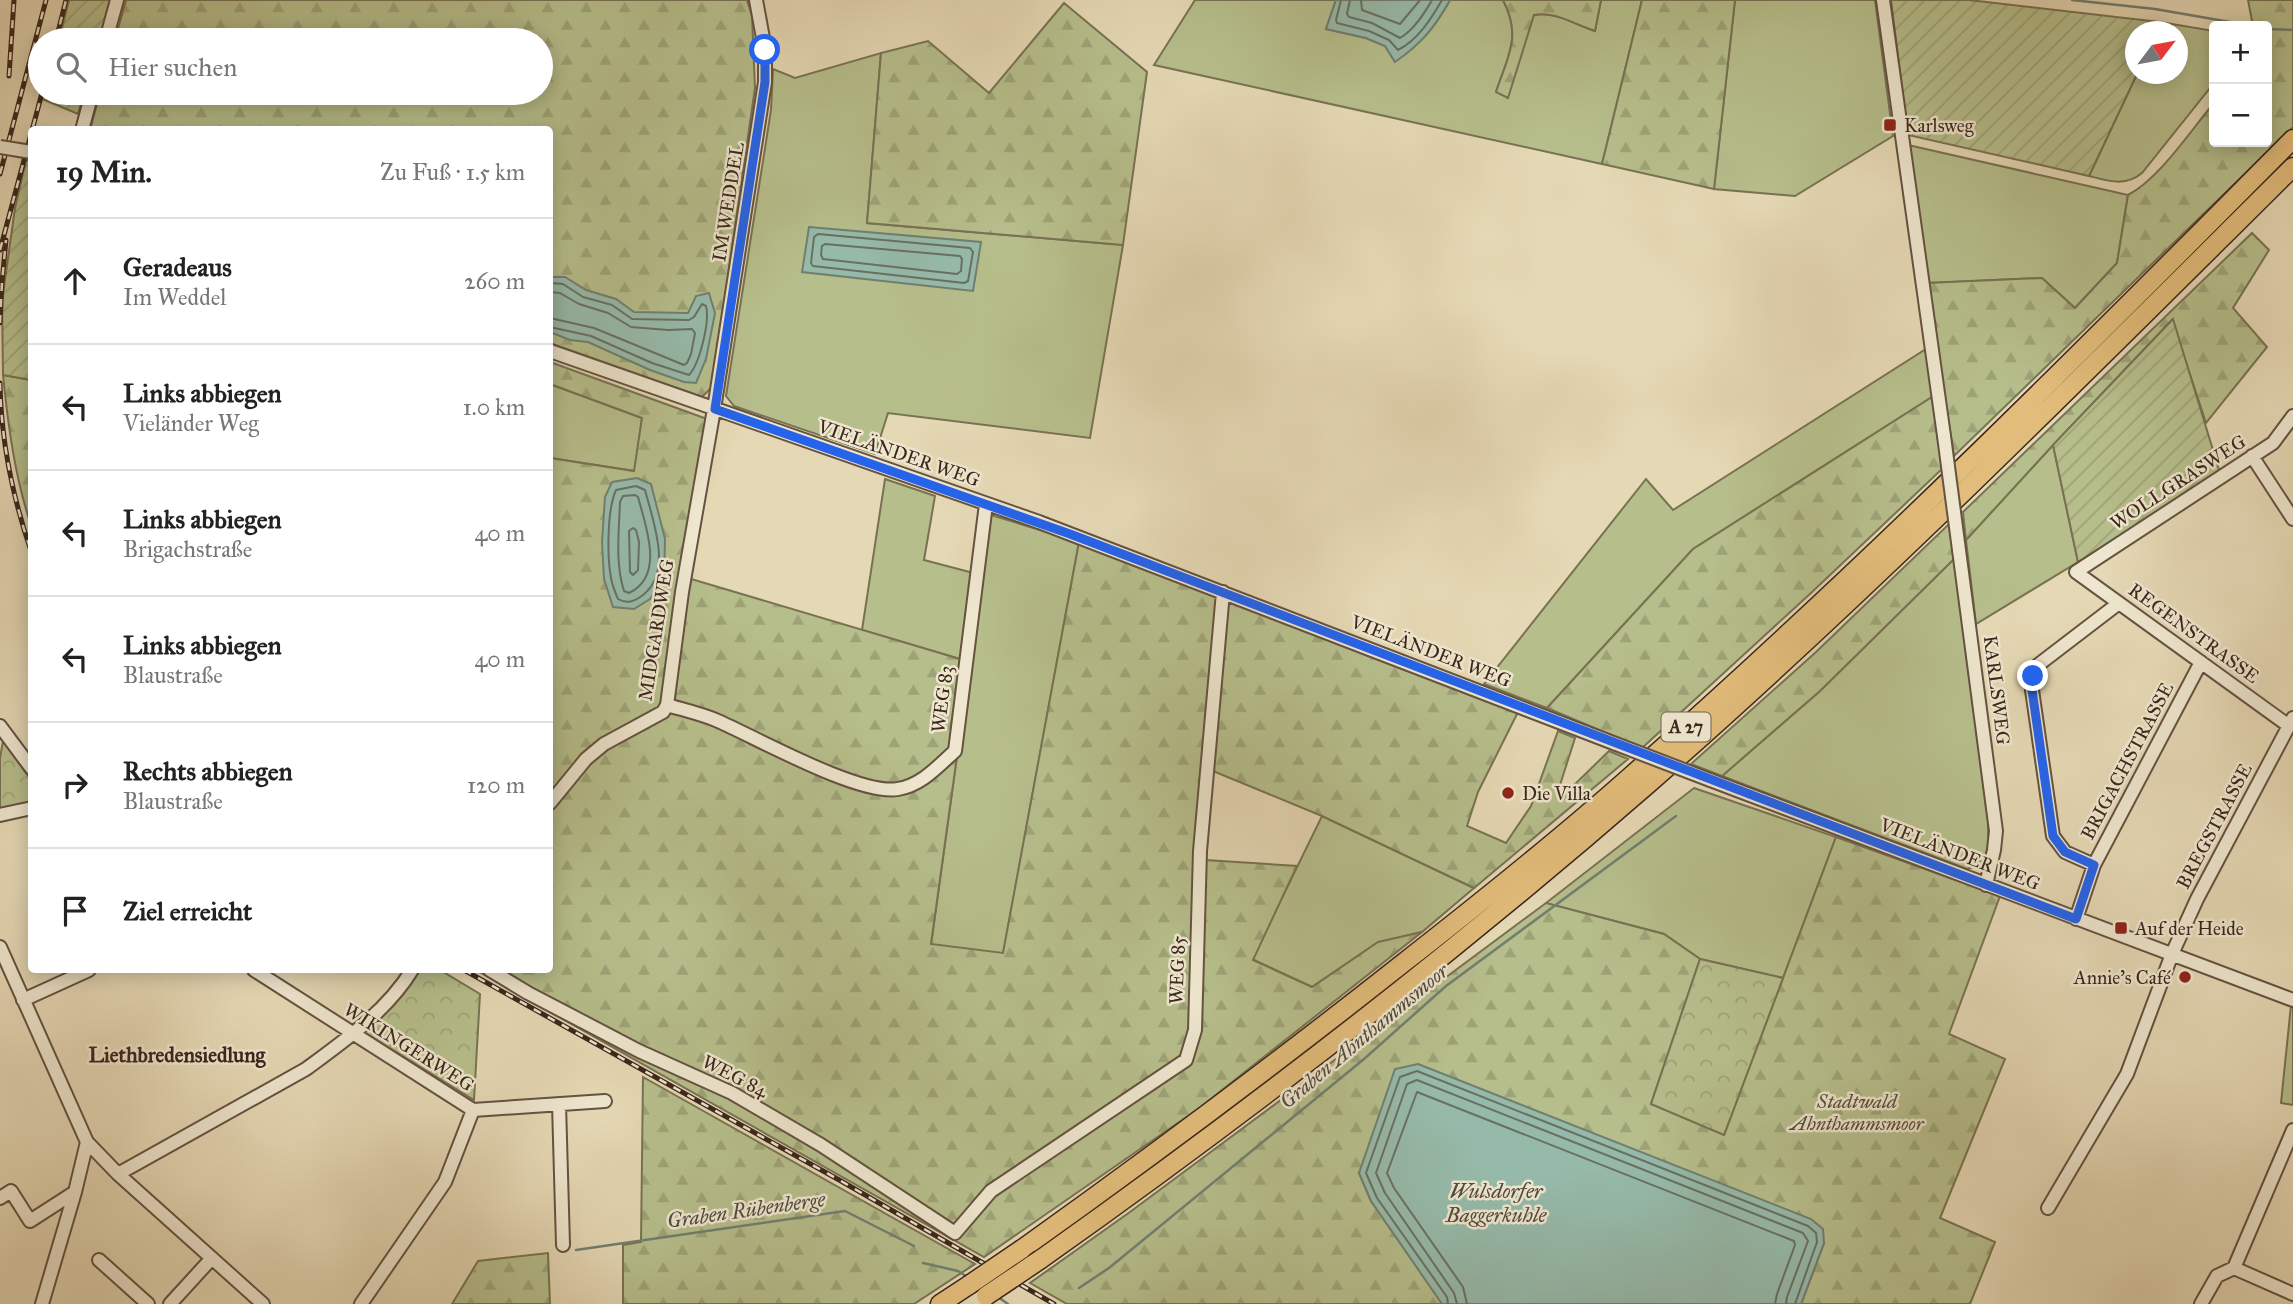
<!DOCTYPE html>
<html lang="de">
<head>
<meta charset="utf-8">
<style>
	:root { --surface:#fff; --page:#f2f2f2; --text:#222; --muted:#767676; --line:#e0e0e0 }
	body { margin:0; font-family:"IM FELL Great Primer",serif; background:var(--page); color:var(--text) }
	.controls { position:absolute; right:21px; top:21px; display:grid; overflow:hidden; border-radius:7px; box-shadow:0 4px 18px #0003 }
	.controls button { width:63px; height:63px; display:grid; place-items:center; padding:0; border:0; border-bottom:2px solid var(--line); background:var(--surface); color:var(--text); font:35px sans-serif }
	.compass { position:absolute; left:2125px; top:21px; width:63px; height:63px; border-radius:50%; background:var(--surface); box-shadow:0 4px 18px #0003; rotate:58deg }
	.stop { position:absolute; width:21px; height:21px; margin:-16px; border:5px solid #2563eb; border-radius:50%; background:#fff }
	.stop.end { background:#2563eb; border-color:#fff; box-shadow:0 2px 7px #0008 }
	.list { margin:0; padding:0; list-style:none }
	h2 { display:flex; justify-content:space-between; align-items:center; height:91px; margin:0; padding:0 28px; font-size:30px }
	h2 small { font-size:23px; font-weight:400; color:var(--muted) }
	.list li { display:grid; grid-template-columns:46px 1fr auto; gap:21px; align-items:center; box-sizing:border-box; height:126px; padding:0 28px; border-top:2px solid var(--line) }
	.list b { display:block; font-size:26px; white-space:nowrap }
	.list p { margin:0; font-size:23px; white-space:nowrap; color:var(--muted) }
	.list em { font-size:23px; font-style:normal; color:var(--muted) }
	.icon { flex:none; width:38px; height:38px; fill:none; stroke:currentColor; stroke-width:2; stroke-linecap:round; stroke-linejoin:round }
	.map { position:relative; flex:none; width:2293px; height:1304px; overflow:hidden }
	.search { position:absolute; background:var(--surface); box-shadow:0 4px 18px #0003; left:28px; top:28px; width:525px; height:77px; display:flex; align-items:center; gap:18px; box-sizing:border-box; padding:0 24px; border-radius:38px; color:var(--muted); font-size:26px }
	.panel { position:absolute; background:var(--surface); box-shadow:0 4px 18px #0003; left:28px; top:126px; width:525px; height:847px; border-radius:7px }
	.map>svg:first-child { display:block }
</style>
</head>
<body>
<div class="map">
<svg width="2293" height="1304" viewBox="0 0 2293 1304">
	<defs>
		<pattern id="forest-firs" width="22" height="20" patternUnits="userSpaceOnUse" patternTransform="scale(1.75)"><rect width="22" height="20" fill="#b6be8b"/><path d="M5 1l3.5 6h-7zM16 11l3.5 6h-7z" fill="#9da377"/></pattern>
		<pattern id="park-crowns" width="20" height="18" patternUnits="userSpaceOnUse" patternTransform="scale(1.75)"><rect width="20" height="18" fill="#b6be8b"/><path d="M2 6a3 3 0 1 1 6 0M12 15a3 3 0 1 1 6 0" fill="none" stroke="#9da377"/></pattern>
		<pattern id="garden-furrows" width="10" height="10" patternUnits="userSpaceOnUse" patternTransform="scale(1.75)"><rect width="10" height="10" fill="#b6be8b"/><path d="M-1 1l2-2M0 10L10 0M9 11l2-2" fill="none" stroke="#9da377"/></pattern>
	</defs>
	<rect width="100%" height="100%" fill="#e5d8b4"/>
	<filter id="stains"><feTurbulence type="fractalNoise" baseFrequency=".00286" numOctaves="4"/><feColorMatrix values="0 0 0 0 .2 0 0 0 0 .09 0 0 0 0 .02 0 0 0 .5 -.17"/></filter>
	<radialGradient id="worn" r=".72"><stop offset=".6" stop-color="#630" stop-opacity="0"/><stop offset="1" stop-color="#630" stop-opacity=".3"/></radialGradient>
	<path fill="#b6be8b" stroke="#787253" stroke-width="2" d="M1195 0H1336L1326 29 1366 38 1385 46 1395 61C1421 44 1435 27 1450 0H1503C1522 36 1508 56 1496 92L1534 15C1556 11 1575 24 1595 31L1601 0H1642L1602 164 1154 65Z
		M1735 0H1875L1893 136 1795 196 1714 189Z
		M2160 22 2214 31V83L2142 173C2125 187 2109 181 2089 176L2137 74H2178V32L2156 31Z
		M881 53 867 223 1123 245 1090 438 888 413 875 454 734 406 726 396 771 110 773 69 795 78Z
		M1908 145 2128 195 2117 263 2075 308 2042 278 1927 283Z
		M1926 349 1932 397 1693 549 1547 708 1484 684 1646 479 1673 510Z
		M550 384 642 418 635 471 550 458Z
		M2053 445 2078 562 1976 624 1966 540Z
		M885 479 935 496 924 560 981 575 991 515 1079 542 1003 954 931 945 970 662 862 630Z
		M1954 559 1988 821C1988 843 1992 863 1967 869L1722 776 1820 691Z
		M1694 788 1836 837 1783 978 1700 959 1664 934 1546 903Z
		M1322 816 1474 888 1422 932 1378 943 1312 987 1252 959Z
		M2291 1005H2293V1105L2281 1103Z"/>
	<path fill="url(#forest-firs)" stroke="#787253" stroke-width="2" d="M126 0H747L752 16 755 88 712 387 702 397 550 343V130H90L100 93H541V40H115Z
		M1503 0H1601L1595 31C1575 25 1556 11 1534 15L1508 98 1496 92C1508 56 1522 36 1503 0Z
		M1642 0H1735L1714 189 1602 164Z
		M2248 0H2293V127L1954 456 1927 283 2042 278 2075 308 2117 263 2128 195C2159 179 2191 130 2214 103V142H2267V26H2253Z
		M1064 3 1147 72 1123 245 867 223 881 53 928 41 989 93Z
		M2252 233 2269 250 2233 308 2267 347 2206 423 2172 320 2053 445 1966 540 1963 512Z
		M550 362 707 419 660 706 603 739 550 796V458L634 471 642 418 550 384Z
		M3 375 31 380V525C15 478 8 425 3 375Z
		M1932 397 1942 469 1811 593 1642 748 1547 708 1693 549Z
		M1949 524 1954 559 1820 691 1722 776 1691 764 1816 652Z
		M1079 542 1519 710 1478 792 1467 826 1506 843 1531 806 1558 731 1575 738 1560 785 1571 788 1609 751 1628 759 1474 888 1322 816 1213 771 1206 860 1297 866 1253 960 1312 987 1378 942 1422 932 1198 1109 984 1257 476 970H550V809L587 764 608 748 674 709 688 578 970 662 931 944 1003 953Z
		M1836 837 2000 896 1949 1034 2005 1059 1940 1218 1995 1242 1970 1304H1801L1824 1243 1359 1173 1371 1201 1443 1304H1067L1030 1283 1130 1212 1546 903 1664 934 1700 959 1651 1104 1724 1135Z
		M643 1077 975 1264 914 1304H623V1245L641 1242Z
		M548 1253 550 1304H452L478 1261Z"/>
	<path fill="url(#park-crowns)" stroke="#787253" stroke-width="2" d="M3 741 31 780 32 802 0 809V758Z
		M1700 959 1783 978 1724 1135 1651 1104Z
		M417 970H440L480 994 474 1100 362 1031Z"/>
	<path fill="url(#garden-furrows)" stroke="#787253" stroke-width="2" d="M69 0H110L99 40H59Z
		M1891 0H1969L2160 22 2156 31 2136 32 2137 74 2089 176 1908 135Z
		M44 93H84L78 114 42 99Z
		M26 160 32 162 31 380 3 375 2 301 15 208Z
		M2173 319 2220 473 2078 562 2053 445Z"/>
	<path fill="#96baaa" stroke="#717f71" stroke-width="2" d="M1336 0H1450C1435 27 1421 44 1395 62L1385 46 1366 38 1326 29Z
		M809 227 981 242 973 291 802 272Z
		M550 277H565L586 290 616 299 634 312 688 313 696 296 709 293 715 313 706 359 696 383 684 382 650 370 588 342 570 340 550 332Z
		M637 478 651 484 665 539 664 581 650 599 634 609 613 607 604 579 602 542 605 497 612 482Z
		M1418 1064 1811 1219 1823 1229 1824 1243 1801 1304H1442L1371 1201 1359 1173 1395 1069Z"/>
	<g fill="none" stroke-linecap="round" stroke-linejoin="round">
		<path stroke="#687062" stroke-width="2" d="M1341 0 1336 20 1337 23 1369 31 1389 40 1398 50C1418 40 1431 19 1442 0
			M1350 0 1347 14 1349 17 1372 23 1400 38C1414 30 1424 14 1432 0
			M1361 0 1362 10 1400 24 1420 0
			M818 234 970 248 973 252 968 281 964 283 813 266 811 263 814 237Z
			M825 244 960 256 962 259 961 271 957 274 823 259 821 255 822 246Z
			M550 283 563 284 583 297 612 305 632 319 689 320 694 317 702 304 706 306C710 321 700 363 689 375L652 363 591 336 550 327
			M550 292 560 293 579 304 608 313 631 327 668 330 692 329 695 333 691 354 687 363 684 365 594 328 550 318
			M636 486 645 490C653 521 673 572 643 595 634 602 627 604 618 599 615 592 612 585 611 578 607 556 607 510 616 490Z
			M635 495 638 497C646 527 665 576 629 593L624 591C615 563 619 531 620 502L623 496Z
			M633 528 636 530 639 542 638 570 633 575 630 572 629 531Z
			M1448 1304 1447 1297 1377 1198 1366 1173 1400 1077 1417 1071 1808 1226 1816 1233 1817 1242 1795 1304
			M1457 1304 1454 1293 1385 1193 1376 1173 1407 1084 1417 1080 1803 1233 1808 1241 1787 1297 1786 1304
			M1467 1304 1463 1287 1394 1188 1387 1173 1417 1092 1794 1241 1795 1245 1777 1294 1775 1304"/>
		<path stroke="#717f71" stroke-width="2.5" d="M2072 0 2155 9 2253 26
			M2267 29 2293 30
			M576 1250 845 1211 914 1246
			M923 1263 958 1271 969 1278
			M1079 1288 1109 1268 1364 1059 1446 986 1676 816
			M998 1297 1008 1304"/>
		<defs>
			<path id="minor" d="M1883 0 1944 436
				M106 40 117 0
				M82 130 92 93
				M550 351 1039 522 1616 744
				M2252 456 2293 519
				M1959 550 1996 831 1994 850 1986 885
				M667 705C684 710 702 714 718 721 757 738 860 796 898 789 922 785 938 766 955 751L986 504
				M0 726 32 769
				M2289 726 2076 572 2273 443 2293 416
				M1710 780 2293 1000
				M550 803 586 759 604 744 663 712 667 705 682 592 714 409 765 82V49L756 0
				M0 815 32 808
				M2094 865 2065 852 2053 836 2032 690 2033 676 2038 665 2119 603
				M2076 919 2094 865 2201 662
				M0 947 87 1142 118 1174 263 1304
				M254 970 473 1110 605 1101
				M490 970 528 993 639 1051 732 1093 821 1145 955 1233 991 1191 1186 1060 1195 1030 1200 851 1223 592
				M23 1000 89 970
				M559 1104 563 1245
				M2293 1130 2234 1268 2293 1294
				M118 1174 306 1069C344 1041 387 1011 412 970
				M0 1198 11 1191 30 1221 75 1192
				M2048 1208 2127 1074 2172 954 2197 899 2293 718
				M99 1260 148 1304
				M42 1304 75 1192 87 1142
				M170 1304 212 1258
				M361 1304 445 1182 473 1110
				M2201 1304 2217 1276 2234 1268"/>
			<path id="highway" d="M1022 1249C1151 1157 1278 1062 1402 964 1480 903 1558 841 1632 775 1861 573 2078 356 2293 139
				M1041 1259C1250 1111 1453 954 1647 785 1871 589 2081 377 2293 167
				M940 1304 969 1285"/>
		</defs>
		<use href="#minor" stroke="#655241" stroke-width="16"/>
		<use href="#highway" stroke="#3a261b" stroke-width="21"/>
		<use href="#minor" stroke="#eee6ce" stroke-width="12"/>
		<use href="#highway" stroke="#e2bc7a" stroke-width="18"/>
		<defs>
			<path id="rail" d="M56 40 66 0
				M9 76 14 0
				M0 174 46 0
				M0 250 42 93
				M0 323 2 282 6 240
				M0 383C1 441 13 499 32 554
				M464 970 841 1181 1054 1304"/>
		</defs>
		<use href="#rail" stroke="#3a261b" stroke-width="5"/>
		<use href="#rail" stroke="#eee6ce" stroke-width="2.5" stroke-dasharray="8" stroke-linecap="butt"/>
		<defs>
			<path id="minor-bridge" d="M0 147 31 152
				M1944 436 1959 550
				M1616 744 1710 780"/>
			<path id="highway-bridge" d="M969 1285 1022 1249
				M986 1296 1041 1259"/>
		</defs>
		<use href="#minor-bridge" stroke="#655241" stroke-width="16" stroke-linecap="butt"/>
		<use href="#highway-bridge" stroke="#3a261b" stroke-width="21" stroke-linecap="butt"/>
		<use href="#minor-bridge" stroke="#eee6ce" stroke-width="12"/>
		<use href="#highway-bridge" stroke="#e2bc7a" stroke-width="18"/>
	</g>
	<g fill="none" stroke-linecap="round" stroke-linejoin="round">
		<path stroke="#2563eb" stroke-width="9" d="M765 50V82L715 409 1070 534 2076 919 2094 865 2065 852 2053 836 2032 690 2033 676"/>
	</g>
	<g fill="#8f2418" stroke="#eee6ce" stroke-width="2.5">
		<rect x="1883" y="118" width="14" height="14" rx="3.5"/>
		<circle cx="1508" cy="793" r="7"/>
		<rect x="2114" y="921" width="14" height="14" rx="3.5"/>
		<circle cx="2185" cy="977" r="7"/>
	</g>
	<g text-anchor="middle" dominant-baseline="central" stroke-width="5" stroke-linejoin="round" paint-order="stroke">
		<rect fill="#eee6ce" stroke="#706051" stroke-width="2" x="1661.5" y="712.5" width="49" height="29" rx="5"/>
		<g font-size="18" font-weight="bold" fill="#3a261b">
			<text x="1686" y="727">A 27</text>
		</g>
		<g font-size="19" fill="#3a261b" stroke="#eee6ce" text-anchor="start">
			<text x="1904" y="125">Karlsweg</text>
			<text x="1522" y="793">Die Villa</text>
			<text x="2135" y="928">Auf der Heide</text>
			<text x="2171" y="977" text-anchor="end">Annie's Café</text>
		</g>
		<g font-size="19" fill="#3a261b" stroke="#eee6ce">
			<text transform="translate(728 202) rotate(-81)">IM WEDDEL</text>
			<text transform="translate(899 453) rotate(19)">VIELÄNDER WEG</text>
			<text transform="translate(2178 482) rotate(-33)">WOLLGRASWEG</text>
			<text transform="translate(656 630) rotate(-81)">MIDGARDWEG</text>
			<text transform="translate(2194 633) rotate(36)">REGENSTRASSE</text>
			<text transform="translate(1431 651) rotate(21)">VIELÄNDER WEG</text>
			<text transform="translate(1997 690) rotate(83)">KARLSWEG</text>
			<text transform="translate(942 699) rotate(-83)">WEG 83</text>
			<text transform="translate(2127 761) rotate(-62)">BRIGACHSTRASSE</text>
			<text transform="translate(2214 826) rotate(-62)">BREGSTRASSE</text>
			<text transform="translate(1960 854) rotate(21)">VIELÄNDER WEG</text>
			<text transform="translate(1177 970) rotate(-88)">WEG 85</text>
			<text transform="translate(409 1047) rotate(32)">WIKINGERWEG</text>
			<text transform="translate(735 1076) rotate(27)">WEG 84</text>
		</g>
		<g font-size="19" font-style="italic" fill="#594c37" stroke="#eee6ce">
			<text x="1857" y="1101">Stadtwald<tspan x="1857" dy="22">Ahnthammsmoor</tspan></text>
		</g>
		<g font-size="21" font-style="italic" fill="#514b3f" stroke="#eee6ce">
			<text transform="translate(1364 1036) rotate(-40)">Graben Ahnthammsmoor</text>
			<text x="1496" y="1191">Wulsdorfer<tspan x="1496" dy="24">Baggerkuhle</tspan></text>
			<text transform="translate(746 1210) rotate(-8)">Graben Rübenberge</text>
		</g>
		<g font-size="21" font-weight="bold" fill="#3a261b" stroke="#eee6ce">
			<text x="177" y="1055">Liethbredensiedlung</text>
		</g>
	</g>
	<rect width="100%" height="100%" filter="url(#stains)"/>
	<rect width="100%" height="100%" fill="url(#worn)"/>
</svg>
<div class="controls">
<button>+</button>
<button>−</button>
</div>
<svg class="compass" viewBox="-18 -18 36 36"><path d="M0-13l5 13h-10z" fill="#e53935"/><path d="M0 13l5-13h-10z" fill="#767676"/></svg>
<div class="stop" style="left:765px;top:50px"></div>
<div class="stop end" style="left:2033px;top:676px"></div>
<div class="search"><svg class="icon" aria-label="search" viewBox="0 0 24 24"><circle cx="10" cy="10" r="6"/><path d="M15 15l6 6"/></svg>Hier suchen</div>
<section class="panel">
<h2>19 Min.<small>Zu Fuß · 1.5 km</small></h2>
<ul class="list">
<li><svg class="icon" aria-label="ahead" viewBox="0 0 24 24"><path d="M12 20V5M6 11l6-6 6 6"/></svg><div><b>Geradeaus</b><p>Im Weddel</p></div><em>260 m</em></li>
<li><svg class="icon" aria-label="left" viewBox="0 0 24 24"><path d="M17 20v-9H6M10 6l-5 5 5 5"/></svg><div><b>Links abbiegen</b><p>Vieländer Weg</p></div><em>1.0 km</em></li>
<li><svg class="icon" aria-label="left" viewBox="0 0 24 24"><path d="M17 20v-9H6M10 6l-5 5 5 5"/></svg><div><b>Links abbiegen</b><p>Brigachstraße</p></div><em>40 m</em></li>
<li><svg class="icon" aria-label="left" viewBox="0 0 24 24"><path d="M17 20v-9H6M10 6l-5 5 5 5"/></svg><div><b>Links abbiegen</b><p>Blaustraße</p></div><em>40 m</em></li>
<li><svg class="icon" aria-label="right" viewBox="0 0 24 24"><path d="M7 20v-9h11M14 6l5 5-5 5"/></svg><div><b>Rechts abbiegen</b><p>Blaustraße</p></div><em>120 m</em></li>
<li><svg class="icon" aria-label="arrive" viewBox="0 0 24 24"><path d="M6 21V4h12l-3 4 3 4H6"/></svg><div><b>Ziel erreicht</b></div></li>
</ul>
</section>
</div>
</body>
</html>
